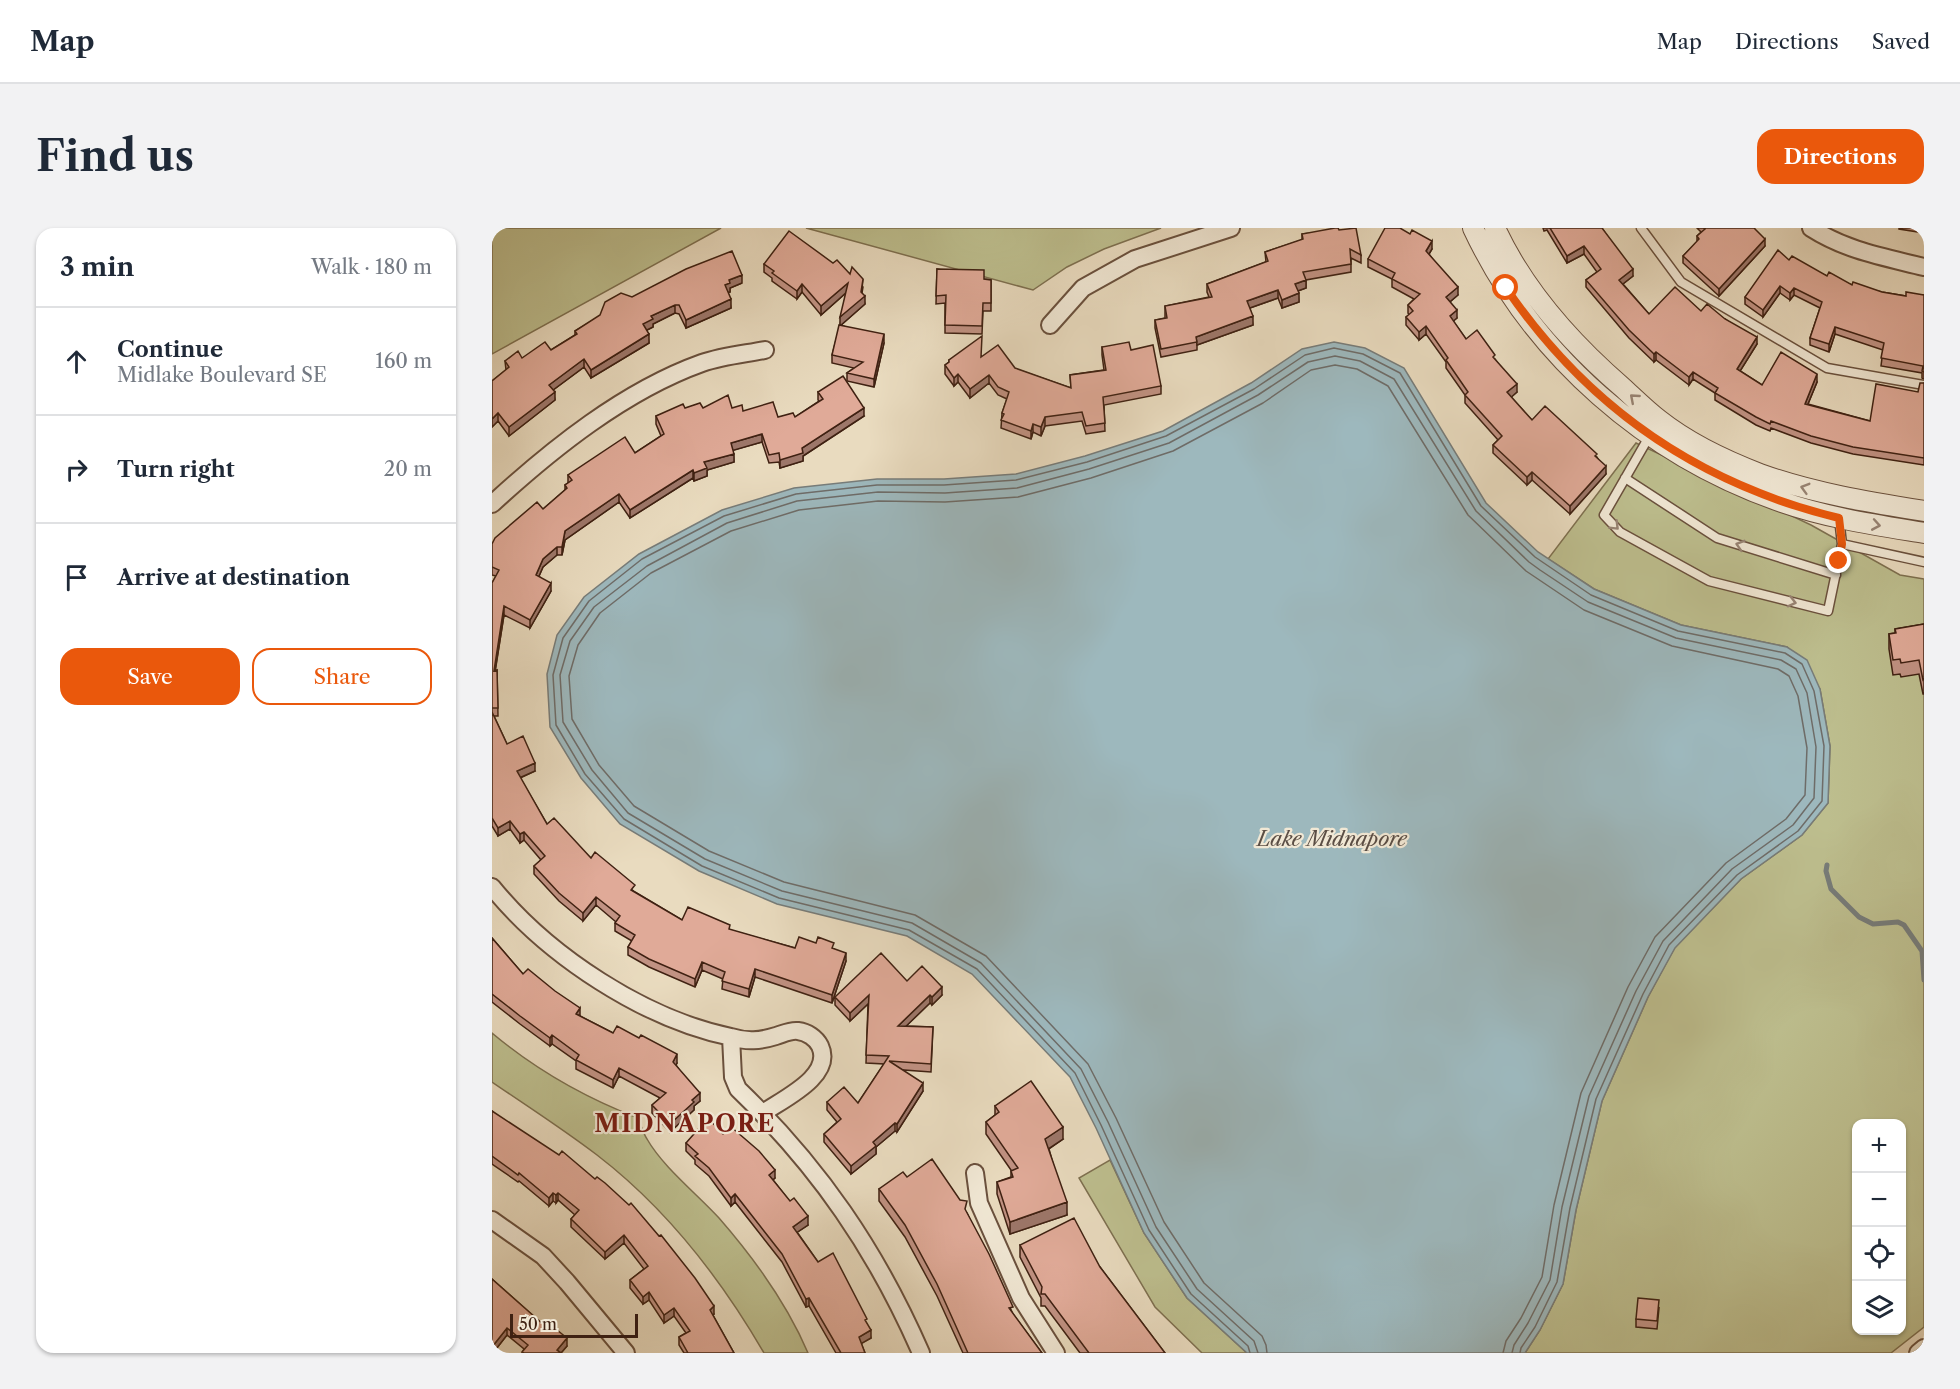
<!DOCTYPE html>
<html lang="en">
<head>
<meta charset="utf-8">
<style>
	:root { --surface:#fff; --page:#f2f2f3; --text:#1f2937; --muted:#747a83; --line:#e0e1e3; --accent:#ea580c }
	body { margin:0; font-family:"Libre Caslon Text",serif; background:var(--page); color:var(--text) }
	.controls { position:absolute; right:18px; bottom:18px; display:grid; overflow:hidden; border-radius:12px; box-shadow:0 2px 4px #0004 }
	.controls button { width:54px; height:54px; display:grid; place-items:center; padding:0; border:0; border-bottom:2px solid var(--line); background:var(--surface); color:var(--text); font:30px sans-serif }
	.scale { position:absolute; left:18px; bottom:15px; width:128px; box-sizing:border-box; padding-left:6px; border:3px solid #3f2112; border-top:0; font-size:16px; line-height:21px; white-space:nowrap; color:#3f2112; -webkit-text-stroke:4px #f1e8d5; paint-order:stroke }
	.stop { position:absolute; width:18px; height:18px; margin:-14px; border:4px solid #ea580c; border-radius:50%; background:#fff }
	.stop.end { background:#ea580c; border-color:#fff; box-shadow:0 2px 6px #0008 }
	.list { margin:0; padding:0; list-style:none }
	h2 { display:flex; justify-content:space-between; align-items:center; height:78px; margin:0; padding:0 24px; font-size:26px }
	h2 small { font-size:20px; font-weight:400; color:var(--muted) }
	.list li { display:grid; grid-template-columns:39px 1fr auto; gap:18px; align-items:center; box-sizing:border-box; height:108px; padding:0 24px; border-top:2px solid var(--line) }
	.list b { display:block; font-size:22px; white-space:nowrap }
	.list p { margin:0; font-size:20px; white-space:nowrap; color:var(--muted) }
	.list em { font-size:20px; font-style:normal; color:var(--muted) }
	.actions { display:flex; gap:12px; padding:18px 24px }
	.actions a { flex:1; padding:14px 0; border:2px solid var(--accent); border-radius:18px; text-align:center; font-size:21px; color:var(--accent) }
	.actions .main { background:var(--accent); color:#fff }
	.icon { flex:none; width:33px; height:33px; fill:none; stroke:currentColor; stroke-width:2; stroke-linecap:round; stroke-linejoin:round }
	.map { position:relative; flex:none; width:1432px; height:1125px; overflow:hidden; border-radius:18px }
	header { display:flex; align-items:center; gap:36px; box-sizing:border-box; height:84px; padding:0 30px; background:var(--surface); border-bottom:2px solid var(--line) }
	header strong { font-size:28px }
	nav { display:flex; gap:33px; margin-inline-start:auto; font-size:21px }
	.intro { display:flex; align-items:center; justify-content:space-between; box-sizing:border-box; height:144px; padding:0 36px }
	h1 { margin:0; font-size:42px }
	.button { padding:15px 27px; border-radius:18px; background:var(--accent); color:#fff; font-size:21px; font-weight:700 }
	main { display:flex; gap:36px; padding:0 36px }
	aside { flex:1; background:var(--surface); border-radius:18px; box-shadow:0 2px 4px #0004 }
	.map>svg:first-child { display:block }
</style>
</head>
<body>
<header>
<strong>Map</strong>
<nav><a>Map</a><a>Directions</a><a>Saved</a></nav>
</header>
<div class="intro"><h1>Find us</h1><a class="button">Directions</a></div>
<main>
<aside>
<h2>3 min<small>Walk · 180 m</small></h2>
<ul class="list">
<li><svg class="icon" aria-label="ahead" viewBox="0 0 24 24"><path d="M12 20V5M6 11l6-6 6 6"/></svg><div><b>Continue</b><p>Midlake Boulevard SE</p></div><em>160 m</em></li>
<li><svg class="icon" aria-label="right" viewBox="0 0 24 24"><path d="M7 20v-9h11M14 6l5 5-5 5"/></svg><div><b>Turn right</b></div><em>20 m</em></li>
<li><svg class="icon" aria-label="arrive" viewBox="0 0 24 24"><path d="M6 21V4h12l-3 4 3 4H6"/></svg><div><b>Arrive at destination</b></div></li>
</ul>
<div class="actions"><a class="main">Save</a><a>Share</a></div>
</aside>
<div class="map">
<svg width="1432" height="1125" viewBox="0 0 1432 1125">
	<rect width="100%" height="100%" fill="#e9dbbf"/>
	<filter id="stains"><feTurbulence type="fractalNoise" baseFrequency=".00333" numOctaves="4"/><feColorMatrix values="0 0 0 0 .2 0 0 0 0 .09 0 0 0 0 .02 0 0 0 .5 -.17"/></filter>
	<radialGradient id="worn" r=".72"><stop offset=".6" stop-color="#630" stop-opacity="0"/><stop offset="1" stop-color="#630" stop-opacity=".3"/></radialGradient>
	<path fill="#bdbe8e" stroke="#7e7050" stroke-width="1.5" fill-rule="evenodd" d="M0 0H229L0 126Z
		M314 0H669L612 21 575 39 541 62Z
		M1144 215 1319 297 1408 347 1432 351V1099L1399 1125H1033L1048 1102 1071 1056 1084 982 1110 873 1156 769 1183 719 1249 651 1310 607 1336 575 1338 518 1328 461 1295 419 1189 397 1102 361 1056 331ZM1364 896H1410V1102H1364Z
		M0 805C43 841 94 870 146 890 149 897 151 905 155 911 171 939 205 966 227 990 261 1029 296 1078 316 1125H272C229 1051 174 980 105 927 71 901 35 878 0 854Z
		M618 932 652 1005 695 1070 755 1125H710L663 1079 587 950Z"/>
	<path fill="#9db8bd" stroke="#777c79" stroke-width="1.5" d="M842 114 873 120 912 140 994 275 1046 324 1102 361 1189 397 1295 419 1315 432 1328 461 1338 518 1336 575 1310 607 1249 651 1183 720 1156 769 1110 873 1084 982 1071 1056 1048 1102 1033 1125H755L695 1070 652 1005 604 900 578 849 480 746 415 708 285 676 207 643 128 596 89 550 58 499 55 446 65 407 92 369 147 326 230 282 302 260 385 251H452L524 246 593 228 671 203 759 155 810 121Z"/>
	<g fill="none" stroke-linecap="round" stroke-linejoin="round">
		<path stroke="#6e6c68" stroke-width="1.5" d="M758 1125 756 1118 699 1066 657 1002 609 897 583 845 485 741 417 702 287 670 210 638 132 591 93 546 64 497 61 447 71 410 97 373 150 331 232 288 304 266 385 257H452L524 252 595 234 674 208 762 161 813 127 842 120 871 126 908 145 989 278 1043 329 1099 367 1186 403 1293 425 1310 436 1322 463 1332 518 1330 573 1306 603 1245 647 1177 717 1151 766 1104 871 1078 980 1065 1054 1043 1099 1029 1120 1028 1125
			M766 1125 762 1113 705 1061 664 999 616 894 589 841 489 735 420 695 290 663 213 631 136 585 100 542 71 494 68 447 78 413 102 379 155 338 235 295 305 273 386 264 453 265 525 260 597 241 677 215 766 167 816 134 843 128 868 133 902 151 984 283 1037 334 1048 342 1096 374 1184 410 1289 432 1304 441 1315 465 1324 519 1322 570 1301 597 1240 641 1171 713 1144 763 1097 868 1070 979 1058 1052 1036 1095 1022 1117 1020 1125
			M775 1125 774 1117 770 1108 712 1055 672 994 624 890 596 836 494 728 423 687 292 654 217 623 142 578 107 537 80 491 77 448 86 417 108 385 159 345 239 303 307 282 386 273 453 274 526 269 599 250 681 223 771 175 819 142 843 137 865 141 896 158 976 287 1034 343 1092 382 1180 418 1286 441 1297 448 1306 468 1315 520 1313 567 1294 591 1234 635 1163 709 1136 759 1089 865 1062 977 1050 1049 1029 1090 1014 1113 1011 1125"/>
		<path stroke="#777c79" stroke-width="5" d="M1335 637 1334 643 1339 661 1367 689 1381 696 1406 694 1412 697 1430 723 1432 752"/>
		<defs>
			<path id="service" d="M1149 0 1189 54 1335 140 1432 157
				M1158 207 1112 287 1128 304 1217 353 1336 383 1350 316 1347 290
				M1133 250 1225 310 1344 347
				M1350 316 1432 334"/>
			<path id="minor" d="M1319 0C1355 23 1392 29 1432 39
				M558 97 591 60 643 31 739 0
				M0 276C60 221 132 163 210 135 230 128 252 126 273 122
				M0 659C56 728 152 791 239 809L241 849 246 861C327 939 384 1022 429 1125
				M239 809C255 814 268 813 284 808 291 806 298 802 306 803 315 804 324 810 328 818 342 848 291 871 271 885
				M483 945 487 975 529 1070 564 1125
				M0 992 51 1028 75 1054 134 1125
				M1426 1125 1432 1120"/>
			<path id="tertiary" d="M981 0C1041 128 1156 228 1290 274 1336 290 1384 297 1432 305
				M1003 0C1032 63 1078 114 1130 159 1142 170 1154 182 1167 192 1196 215 1234 233 1268 246 1321 265 1376 274 1432 283"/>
		</defs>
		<use href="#service" stroke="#6a503d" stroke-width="11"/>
		<use href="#minor" stroke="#6a503d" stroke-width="20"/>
		<use href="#tertiary" stroke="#6a503d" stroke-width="22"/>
		<use href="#service" stroke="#f1e8d5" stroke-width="8"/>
		<use href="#minor" stroke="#f1e8d5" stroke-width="16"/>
		<use href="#tertiary" stroke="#f1e8d5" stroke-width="20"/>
	</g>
	<path fill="#c19283" stroke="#3f2112" stroke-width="1.5" d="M1051 0H1110L1141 48 1131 56 1157 86 1209 83 1233 91 1265 116 1248 143 1270 157 1325 154 1316 176 1378 193 1426 164 1432 155V237L1361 226 1319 215 1279 200 1278 203 1264 197 1223 172V165L1201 151 1197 157 1164 132 1162 134 1137 110 1094 59V52L1105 44 1092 26 1075 35 1055 2 1052 3Z
		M1205 0H1262L1273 18 1227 68 1191 35V28L1205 14V8L1209 4Z
		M1407 0H1432V5L1407 1Z
		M847 2 869 27V35L859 30V44L814 52V60L806 63 807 74 790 80 786 70 758 80 761 97 705 117V122L669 129 663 100V92L673 90V78L717 69 715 64V56L774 34 773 24 810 12V6Z
		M918 6 940 21 937 26 966 67 958 74 965 90 961 93 974 111 1003 131 1025 164 1019 169 1040 192 1105 229 1114 246 1078 286 1040 252 1035 257 1001 225V217L1006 212 973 175V167L954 140V134L934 106 927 112 914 97V89L917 87 916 85V77L922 71 900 59V51L876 39V31Z
		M1297 32 1335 48 1360 57 1390 64 1414 68 1432 67V151L1430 150V145L1389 138 1391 122 1343 106 1337 124 1318 117V110L1328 80 1302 67 1298 72 1288 65 1271 89 1253 76V69Z
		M341 35 358 46 371 59 370 65 373 76 349 97 392 115 382 159 355 153V145L362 140 340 135V127L348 97 354 65 329 87 310 64 305 71 280 53V50L272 44V36Z
		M445 41 492 51 499 52V83H491L490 106 453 105V75L444 76Z
		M250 55 238 60V64H236L239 80 194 100 187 86 183 85 161 96V99L155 102 157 115 99 150 92 139 61 162 63 172 17 208 6 193 0 199V153L14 142 13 133 30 130 59 122 83 107V103L140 69Z
		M610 119 639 122 669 158V166L612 177 613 203 594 206 590 193 553 198 549 208 541 204 539 211 509 200 510 185 515 171 506 167 497 155 478 170 466 154 462 158 453 146V137L457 134V132L489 129 579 160 578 147 612 142 610 127Z
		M326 164 372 188 311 228V233L288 240 287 234 277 235 270 214 241 222 242 234 215 242V248L202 253 201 250 138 290 127 274 73 312 70 327H65L51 339 47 348 59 363 38 400 12 387 3 443 5 442 6 488H2L15 516 43 543 28 550 55 596 143 664 190 692 238 702 303 720 342 721 354 733 340 775 263 749 257 769 230 761 231 751 210 742 203 759 157 739 136 727V719L140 713 123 703V695L124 694 104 677 91 693 67 673 42 646V638L49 632 32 612 28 615 18 601 6 608 0 598V355L4 348 0 347V316L51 281 73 262V257L76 255V247L143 225 169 208 164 196V188L193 180H240L251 183 286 189H303L327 173 326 172Z
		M1432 396V466H1431L1427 446 1409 449 1408 446 1401 447 1397 421V406L1403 405V401Z
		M0 710 31 746 88 788 121 805 185 835 184 837 208 873 202 878V882L178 904 160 885V877L168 870 127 848 121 860 84 841V833L60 816 58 818 28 796 0 774Z
		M415 753 450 767 440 777 438 775 414 798 441 799 439 844 411 842 431 863 405 904 403 903 384 919V926L359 946 332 914V906L345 894 335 882V874L366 875 392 836 374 835 376 776 358 793 343 777V769Z
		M503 878 571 911 557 921 575 987 518 1006 505 966V954L519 949V942L494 906V894L503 887Z
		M0 883 222 1086 221 1087 242 1125H192L187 1117V1109L194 1105 182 1088 172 1095 157 1072 151 1076 138 1060V1052L152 1041 132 1015 113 1031 79 999V991L83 987 66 972 64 975 61 973 57 978 27 953 26 954 0 936Z
		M231 906 283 950 281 952 316 997 305 1004 326 1034 375 1096 379 1110 369 1115 373 1125H344L317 1078 314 1079 290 1034 243 974 239 978 217 948 203 936V932L194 923V915Z
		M415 949 475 985 521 1086 550 1125H471L445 1068 413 1009 387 973V961Z
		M528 1017 608 1039 673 1125H588L553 1078H549V1070L528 1029Z
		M0 1051 75 1118 69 1125H30L32 1121 15 1107 1 1125H0Z
		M1167 1080 1165 1101 1144 1099V1091Z"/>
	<path fill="#9d776a" stroke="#3f2112" stroke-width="1.5" d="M1273 11V18L1227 68V61Z
		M940 13V21L934 31V23Z
		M1092 18V26L1075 35V28Z
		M1141 41V48L1127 59V52Z
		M250 47V55L238 60V64L233 65V57L237 52Z
		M371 51 369 71 373 68V76L348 98V89L369 64Z
		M814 52V60L803 64V56Z
		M356 55V63L329 87V78Z
		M310 56V64L305 71V63Z
		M1288 58V65L1271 89V82Z
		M966 59V67L954 77V69Z
		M1302 60V67L1298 72V65Z
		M786 62V70L755 81V73Z
		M807 65V74L790 80V72Z
		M239 71V80L194 100V92Z
		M183 77V85L161 96V99L151 104V96L159 88Z
		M965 82V90L958 96V88Z
		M761 88V97L705 117 704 109Z
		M934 98V106L927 112V104Z
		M1343 99V106L1337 124V116Z
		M157 106V115L99 150V142Z
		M392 106V115L382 159V151Z
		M1265 109V116L1245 148V141Z
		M1164 124V132L1162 134V126Z
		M92 131V139L57 165V157Z
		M1201 144V151L1197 157V149Z
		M466 146V154L462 158V150Z
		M1325 146V154L1313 183V176Z
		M497 147V155L478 170V161Z
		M1025 156V164L1015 173V164Z
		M63 164V172L17 208V199Z
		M372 180V188L311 228V233L288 240V232L310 220Z
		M6 185V193L0 199V191Z
		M553 189V198L549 208V199Z
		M541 196V204L539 211V203Z
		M270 206V214L239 223V215Z
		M242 226V234L215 242V248L202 253V245L212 234Z
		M1114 238V246L1078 286V278Z
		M201 242V250L138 290V282Z
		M1040 244V252L1035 257V249Z
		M127 266V274L73 312 70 327V319L73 303Z
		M65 319V327L51 339 44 355V347L51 331Z
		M59 355V363L38 400V392Z
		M12 378V387L2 451V443Z
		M43 535V543L25 551V543Z
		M18 593V601L6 608V600Z
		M32 604V612L28 615V606Z
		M104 669V677L91 693V685Z
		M354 725V733L340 775V767Z
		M210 734V742L203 759V751Z
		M263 741V749L257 769V761Z
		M450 759V767L440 777V769Z
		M377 767V775L358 793V785Z
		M438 767V775L406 806V798Z
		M88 780V788L84 786Z
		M60 807V816L58 818V810Z
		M185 826V835L181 842V834Z
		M127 840V848L121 860V852Z
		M431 855V863L405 904V896Z
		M208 865V873L202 878V882L178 904V896L200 872Z
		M403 895V903L384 919V926L359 946V938L381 914Z
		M571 899V911L553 923V911Z
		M283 942V950L277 955V947Z
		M61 965V973L57 978V970Z
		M66 965V972L64 975V967Z
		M243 966V974L239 978V970Z
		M575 974V987L518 1006V994Z
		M316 988V997L301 1007V999Z
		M132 1007V1015L113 1031V1024Z
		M157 1064V1072L151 1076V1069Z
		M317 1070V1078L314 1079V1071Z
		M222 1078V1086L218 1089V1082Z
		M182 1080V1088L172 1095V1087Z
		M15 1100V1107L1 1125H0V1119Z
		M379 1102V1110L367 1117V1109Z
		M75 1110V1118L69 1125 65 1122Z"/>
	<path fill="#e0aa98" stroke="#3f2112" stroke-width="1.5" d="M843 0H846L847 2 864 0 869 27 858 21 859 36 811 44 814 52 803 56 807 65 790 72 786 62 755 73 761 88 704 109 705 114 669 121 663 92 675 90 673 78 720 69 715 56 776 33 773 24 811 11 810 6Z
		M893 0H908L918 6 920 2 940 13 934 23 966 59 954 69 965 82 958 88 974 111 985 102 1003 127 1001 129 1025 156 1015 164 1040 192 1053 178 1105 226 1103 228 1114 238 1078 278 1040 244 1035 249 1001 217 1010 208 973 167 976 164 954 132 956 130 934 98 927 104 914 89 921 83 916 77 928 66 900 51 903 45 876 31Z
		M1058 0H1110L1141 41 1127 52 1157 86 1183 59 1209 83 1215 76 1233 91 1265 109 1245 141 1270 157 1289 124 1325 146 1313 176 1378 193 1384 156 1426 164 1428 155H1432V230L1361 219 1319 208 1279 193 1278 196 1264 189 1223 165 1226 160 1201 144 1197 149 1164 124 1162 126 1137 102 1094 52 1109 41 1092 18 1075 28Z
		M1212 0H1262L1273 11 1227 61 1191 28 1207 11 1205 8 1213 1Z
		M297 3 341 35 345 32 358 46 360 39 371 51 369 64 373 68 348 89 356 55 329 78 310 56 305 63 280 45 282 43 272 36Z
		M1286 22 1297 32 1300 28 1335 48 1337 44 1360 57 1361 54 1390 64 1414 68V64L1432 67V144L1430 143 1431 138 1389 130 1392 115 1343 99 1337 116 1318 110 1330 74 1302 60 1298 65 1288 58 1271 82 1253 69Z
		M240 23 250 47 237 52 238 55 233 57 239 71 194 92 187 77H183L159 88 161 91 151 96 157 106 99 142 92 131 57 157 63 164 17 199 6 185 0 191V153L17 139 13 133 26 123 30 130 53 114 59 122 85 106 83 103 108 87 113 74 129 65 140 69 194 41Z
		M445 41 492 42V51L499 52V75H491L490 98 453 97 454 67 444 68Z
		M347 97 392 106 382 151 355 145 371 134 340 127Z
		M490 108 489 129 506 117 523 140 579 160 578 147 614 142 610 119 637 114 639 122 661 117 669 158 611 169 613 195 594 198 590 184 553 189 549 199 541 196 539 203 509 192 512 186 510 185 517 164 506 159 497 147 478 161 466 146 462 150 453 137 457 134V132Z
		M351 148 372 180 310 220 311 225 288 232 287 225 277 227 270 206 239 215 242 226 212 234 215 240 202 245 201 242 138 282 127 266 73 303 70 319H65L51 331 44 347 59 355 38 392 12 378 2 443 5 442 6 480H0V355L7 342 0 339V316L3 310 45 274 51 281 75 260 73 257 80 252 76 247 133 209 143 225 172 206 164 188 191 176 193 180 208 175 211 180 236 167 240 180 250 177 251 183 281 174 286 189 301 185 303 189 331 171 326 164Z
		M1432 396V451L1431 452 1427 432 1409 435 1408 431 1401 432 1397 406 1404 405 1403 401Z
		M0 484 15 516 31 508 43 535 25 543 55 596 62 590 99 630 103 624 143 657 139 662 190 692 196 679 238 697 237 701 303 720 307 709 324 715 326 709 342 715 340 720 354 725 340 767 263 741 257 761 230 753 233 744 210 734 203 751 157 731 136 719 143 707 123 695 128 688 104 669 91 685 67 665 42 638 53 628 32 604 28 606 18 593 6 600 0 590Z
		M0 710 31 746 36 741 63 763 88 780 84 786 121 805 125 798 147 810 149 807 185 826 181 834 208 865 200 872 202 874 178 896 160 877 174 865 127 840 121 852 84 832 87 827 60 807 58 810 28 788 0 766Z
		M389 725 415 753 430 738 450 759 440 769 438 767 406 798 441 799 439 836 397 833 431 855 405 896 403 895 381 914 384 918 359 938 332 906 349 891 335 874 352 859 366 875 397 828 374 827 377 767 358 785 343 769Z
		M539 853 571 899 553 911 575 974 518 994 505 954 521 949 519 943 526 940 494 894 507 884 503 878Z
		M0 883 67 927 70 923 103 951 105 949 113 955 137 977 139 975 167 1008 169 1007 203 1050 222 1078 218 1082 242 1125H196L187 1109 198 1103 182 1080 172 1087 157 1064 151 1069 138 1052 156 1038 132 1007 113 1024 79 991 87 982 66 965 64 967 61 965 57 970 27 945 26 947 0 928Z
		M216 890 231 906 238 898 267 923 283 942 277 947 298 973 302 970 316 988 301 999 326 1034 341 1025 375 1091 373 1092 379 1102 367 1109 373 1125H349L317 1070 314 1071 290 1026 243 966 239 970 217 940 203 928 206 926 194 915Z
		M440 931 468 972 475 973 473 981 497 1026 521 1079 517 1080 550 1125H476L445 1056 413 997 387 961 411 944 415 949Z
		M582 990 608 1039 673 1125H597L553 1066H549L550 1059 528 1017Z
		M0 1051 52 1097 55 1094 75 1110 65 1122 69 1125H32L30 1124 36 1117 15 1100 0 1119Z
		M1146 1070 1167 1072 1165 1093 1144 1091Z"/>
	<defs><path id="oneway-chevron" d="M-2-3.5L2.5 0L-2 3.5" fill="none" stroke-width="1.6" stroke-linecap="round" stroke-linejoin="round" transform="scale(1.5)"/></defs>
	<g stroke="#988474">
		<use href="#oneway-chevron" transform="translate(1142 170) rotate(-139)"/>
		<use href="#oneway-chevron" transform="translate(1313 260) rotate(-164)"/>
		<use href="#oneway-chevron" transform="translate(1384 297) rotate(10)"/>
		<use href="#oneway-chevron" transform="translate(1123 298) rotate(45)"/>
		<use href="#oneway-chevron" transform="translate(1248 317) rotate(-163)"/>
		<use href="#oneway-chevron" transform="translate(1300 374) rotate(14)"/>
	</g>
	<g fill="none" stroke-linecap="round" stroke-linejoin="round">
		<path stroke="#ea580c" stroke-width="8" d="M1014 60C1096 180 1206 256 1347 290L1350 316 1347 333"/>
	</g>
	<g text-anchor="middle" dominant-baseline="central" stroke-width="4.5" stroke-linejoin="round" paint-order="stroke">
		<g font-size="20" font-style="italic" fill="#5b4e45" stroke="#f1e8d5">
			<text x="840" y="611">Lake Midnapore</text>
		</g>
		<g font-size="24" font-weight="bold" letter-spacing="1.5" fill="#7a1f14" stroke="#f1e8d5">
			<text x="193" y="895">MIDNAPORE</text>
		</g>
	</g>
	<rect width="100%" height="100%" filter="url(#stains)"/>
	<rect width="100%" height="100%" fill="url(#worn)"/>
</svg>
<div class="controls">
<button>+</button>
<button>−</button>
<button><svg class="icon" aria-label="locate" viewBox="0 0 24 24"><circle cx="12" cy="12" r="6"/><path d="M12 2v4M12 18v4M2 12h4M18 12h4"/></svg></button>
<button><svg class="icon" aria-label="layers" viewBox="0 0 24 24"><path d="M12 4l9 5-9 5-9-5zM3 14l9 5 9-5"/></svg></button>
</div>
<div class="scale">50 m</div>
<div class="stop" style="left:1014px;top:60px"></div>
<div class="stop end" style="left:1347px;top:333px"></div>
</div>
</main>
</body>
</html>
